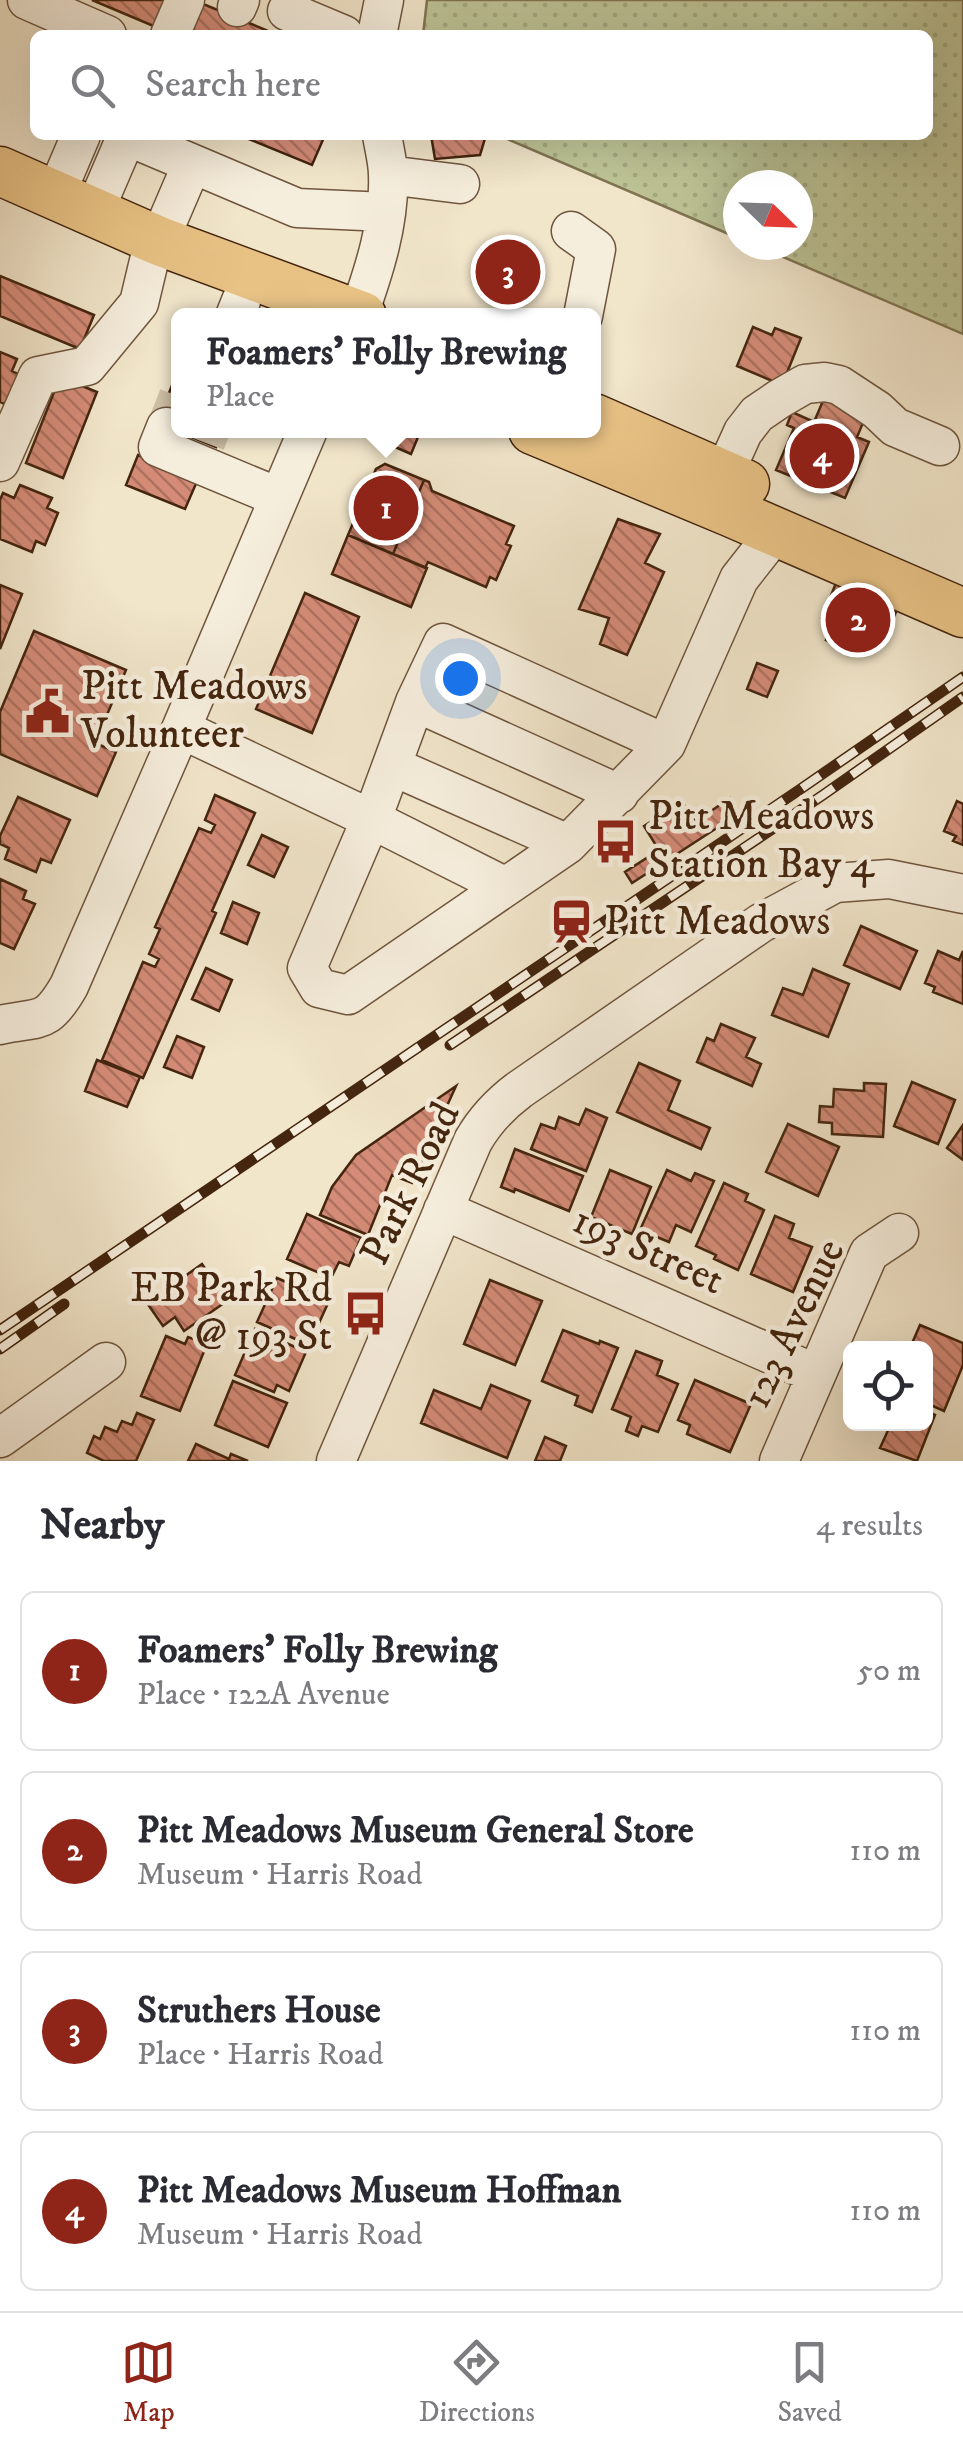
<!DOCTYPE html>
<html lang="en">
<head>
<meta charset="utf-8">
<style>
	:root { --surface:#fff; --page:#f2f2f3; --text:#2b2b33; --muted:#7c7c81; --line:#e1e1e2; --accent:#8f2418 }
	body { margin:0; font-family:"IM FELL DW Pica",serif; background:var(--page); color:var(--text) }
	.controls { position:absolute; right:30px; bottom:30px; display:grid; overflow:hidden; border-radius:15px; box-shadow:0 10px 40px #0002 }
	.controls button { width:90px; height:90px; display:grid; place-items:center; padding:0; border:0; border-bottom:2px solid var(--line); background:var(--surface); color:var(--text); font:50px sans-serif }
	.compass { position:absolute; left:723px; top:170px; width:90px; height:90px; border-radius:50%; background:var(--surface); box-shadow:0 10px 40px #0002; rotate:113deg }
	.you { position:absolute; left:460px; top:678px; width:35px; height:35px; margin:-25px; border:8px solid #fff; border-radius:50%; background:#1a73e8; box-shadow:0 0 0 15px #1a73e833 }
	.badge { display:grid; place-items:center; width:65px; height:65px; border-radius:50%; background:var(--accent); color:#fff; font-size:32px; font-weight:700 }
	.pin { position:absolute; translate:-50% -50%; border:5px solid #fff; box-shadow:0 2px 10px #0006 }
	.popup { position:absolute; left:171px; top:308px; width:430px; height:130px; box-sizing:border-box; display:grid; place-content:center; border-radius:15px; background:var(--surface); filter:drop-shadow(0 2px 8px #0005); font-size:32px; white-space:nowrap; color:var(--muted) }
	.popup b { font-size:38px; color:var(--text) }
	.popup::after { content:''; position:absolute; left:50%; top:100%; margin-left:-20px; border:20px solid transparent; border-top-color:var(--surface) }
	.list { margin:0; padding:0; list-style:none }
	h2 { display:flex; justify-content:space-between; align-items:center; height:130px; margin:0; padding:0 40px; font-size:42px }
	h2 small { font-size:32px; font-weight:400; color:var(--muted) }
	.list li { display:grid; grid-template-columns:65px 1fr auto; gap:30px; align-items:center; box-sizing:border-box; height:160px; margin:0 20px 20px; padding:0 20px; border:2px solid var(--line); border-radius:15px }
	.list b { display:block; font-size:38px; white-space:nowrap }
	.list p { margin:0; font-size:32px; white-space:nowrap; color:var(--muted) }
	.list em { font-size:32px; font-style:normal; color:var(--muted) }
	.icon { flex:none; width:55px; height:55px; fill:none; stroke:currentColor; stroke-width:2; stroke-linecap:round; stroke-linejoin:round }
	.map { position:relative; flex:none; width:963px; height:1461px; overflow:hidden }
	.search { position:absolute; background:var(--surface); box-shadow:0 10px 40px #0002; left:30px; right:30px; top:30px; height:110px; display:flex; align-items:center; gap:25px; box-sizing:border-box; padding:0 35px; border-radius:15px; color:var(--muted); font-size:38px }
	.sheet { height:850px; background:var(--surface) }
	nav { display:flex; justify-content:space-around; align-items:center; box-sizing:border-box; height:140px; border-top:2px solid var(--line); background:var(--surface); font-size:28px; color:var(--muted) }
	nav a { display:grid; justify-items:center; gap:5px }
	nav .on { color:var(--accent) }
	.map>svg:first-child { display:block }
</style>
</head>
<body>
<div class="map">
<svg width="963" height="1461" viewBox="0 0 963 1461">
	<defs>
		<pattern id="park-dots" width="8" height="8" patternUnits="userSpaceOnUse" patternTransform="scale(2.5)"><rect width="8" height="8" fill="#bdc395"/><path d="M2 2h.1M6 6h.1" fill="none" stroke="#a4a77f" stroke-width="1.8" stroke-linecap="round"/></pattern>
		<pattern id="building-back-hatch" width="6" height="6" patternUnits="userSpaceOnUse" patternTransform="scale(2.5)"><rect width="6" height="6" fill="#d48b77"/><path d="M-1 5l2 2M0 0l6 6M5-1l2 2" fill="none" stroke="#ae7160"/></pattern>
	</defs>
	<rect width="100%" height="100%" fill="#f1e5ca"/>
	<filter id="stains"><feTurbulence type="fractalNoise" baseFrequency=".002" numOctaves="4"/><feColorMatrix values="0 0 0 0 .2 0 0 0 0 .09 0 0 0 0 .02 0 0 0 .5 -.17"/></filter>
	<radialGradient id="worn" r=".72"><stop offset=".6" stop-color="#630" stop-opacity="0"/><stop offset="1" stop-color="#630" stop-opacity=".3"/></radialGradient>
	<path fill="url(#park-dots)" stroke="#807452" stroke-width="2.5" d="M427 0H963V334L755 245H798V185H738V238L498 135H928V35H423Z"/>
	<path fill="url(#building-back-hatch)" stroke="#44250e" stroke-width="2.5" d="M92 0H167L156 27Z
		M196 1 266 30 263 35H182Z
		M239 135H325L312 165Z
		M431 135H486L480 155 435 159Z
		M493 244 540 265 530 287 523 284 516 297 477 279Z
		M0 276 94 315 80 349 0 316Z
		M753 327 772 335 775 328 801 338 782 385 737 366Z
		M0 352 17 359 12 371 24 377 11 407 0 402Z
		M177 373 178 430H222L216 447 157 423Z
		M60 377 97 392 63 478 26 463Z
		M828 389 870 406 857 437 869 442 845 498 776 470 794 428 787 425 792 412 814 422Z
		M370 430H416L420 432 411 454 368 435Z
		M138 455 198 479 185 509 126 485Z
		M385 464 424 480 393 554 348 535 376 469Z
		M424 480 429 482 432 491 514 526 506 544 511 546 496 580 490 577 486 587 428 562 425 568 393 554Z
		M20 485 52 498 47 508 58 513 45 545 36 541 32 552 0 539V500L3 493 14 498Z
		M618 519 660 534 645 563 664 572 627 655 600 644 609 618 579 609Z
		M348 535 427 568 411 607 332 574Z
		M836 583 884 596 880 605 896 612 886 635 873 630 862 655 826 640 833 622 822 618Z
		M0 585 22 594 0 649Z
		M305 593 359 617 312 733 256 709Z
		M34 631 126 670 95 743 116 752 97 796 0 754V712Z
		M757 663 778 671 767 697 747 689Z
		M215 795 255 813 212 911 216 913 143 1078 102 1060 143 962 155 967 159 959 149 954 160 929 155 927 199 828 211 833 215 825 205 820Z
		M18 797 70 820 51 863 41 859 36 872 5 859 9 848 0 844V836Z
		M730 798 740 813 632 883 625 872 659 850 644 826 682 801 695 822Z
		M957 801 963 804V845L953 841 956 836 944 831Z
		M262 835 288 847 274 877 248 865Z
		M0 879 26 891 23 899 35 904 14 949 0 943Z
		M233 902 259 913 247 944 221 933Z
		M861 926 917 951 900 989 844 965Z
		M938 951 959 960 963 951V1004L933 992 935 987 925 983Z
		M206 968 232 980 219 1011 192 999Z
		M813 969 849 984 828 1037 772 1015 783 988 803 995Z
		M721 1024 755 1038 746 1057 761 1064 752 1086 697 1062 707 1038 714 1041Z
		M177 1036 204 1047 192 1078 164 1067Z
		M97 1060 140 1077 127 1107 85 1091Z
		M639 1063 680 1081 668 1110 710 1128 701 1149 617 1112Z
		M912 1082 955 1100 938 1144 894 1126Z
		M864 1083 886 1084 883 1137 832 1134V1123L819 1122 820 1106 833 1107 834 1089 864 1091Z
		M456 1086 412 1183 392 1175 368 1235 320 1215 332 1187 356 1155Z
		M586 1109 607 1118 586 1171 531 1149 541 1124 555 1129 559 1117 579 1125Z
		M788 1124 839 1147 818 1196 766 1172Z
		M963 1125V1160L947 1148Z
		M515 1149 583 1176 569 1211 515 1189 514 1192 501 1187Z
		M610 1170 651 1187 632 1234 591 1217Z
		M667 1170 691 1181 695 1173 714 1181 691 1232 676 1225 669 1242 640 1230Z
		M724 1183 748 1194 745 1201 764 1210 738 1270 714 1259 716 1255 696 1246Z
		M307 1214 361 1238 349 1266 339 1262 331 1278 287 1259Z
		M775 1216 794 1224 789 1238 812 1247 793 1292 751 1274Z
		M202 1264 227 1301 184 1331 175 1317 163 1326 147 1303Z
		M277 1278 329 1301 309 1345 257 1322Z
		M490 1280 542 1301 515 1365 464 1344Z
		M920 1325 963 1343V1365L944 1411 926 1403V1348H910Z
		M255 1329 306 1352 289 1391 277 1385 274 1392 235 1375Z
		M563 1330 599 1344 600 1341 618 1348 592 1412 575 1405 578 1396 542 1381Z
		M166 1336 185 1344 188 1337 207 1344 180 1411 141 1396Z
		M636 1351 662 1361 657 1375 678 1384 658 1432 642 1426 638 1436 626 1431 631 1417 612 1409Z
		M695 1380 751 1404 730 1452 687 1434 690 1425 678 1420Z
		M233 1381 287 1403 268 1447 215 1425Z
		M491 1385 530 1401 507 1458 421 1423 434 1390 481 1409Z
		M926 1411 935 1415 917 1461 880 1448 890 1426 883 1424H926Z
		M137 1413 154 1420 136 1461H104L87 1453 94 1436 100 1439 105 1427 117 1432 122 1421 132 1425Z
		M545 1437 566 1446 560 1461H535Z
		M196 1444 229 1459 231 1454 248 1461H188Z"/>
	<g fill="none" stroke-linecap="round" stroke-linejoin="round">
		<path stroke="#cebfa4" stroke-width="38" stroke-dasharray="38 19" stroke-linecap="butt" d="M166 427 178 396
			M206 443 211 430"/>
		<defs>
			<path id="minor" d="M27 0 107 35
				M237 7 240 0
				M287 11 344 35
				M170 35 185 0
				M377 35 384 0
				M127 136 297 208 386 212
				M388 175 460 184
				M55 196 81 135
				M94 212 127 135
				M571 231 596 249 583 316
				M159 241 192 164
				M235 316 241 301
				M358 316C374 271 390 222 388 175 388 162 384 148 382 135
				M166 427 158 447 278 497
				M0 462 38 376 87 366 139 303 149 261
				M724 474 743 432 757 414 779 399 805 384 825 382 839 385 877 410 895 427 940 446
				M415 702 619 794
				M181 729 371 819 504 886
				M666 744 443 643 415 702 379 800 307 968 319 988 348 995 568 844 666 744 739 579 775 533
				M392 766 568 844
				M0 1025C40 1016 46 1026 69 986L181 729 308 430
				M443 1210 816 1374
				M0 1438 106 1362
				M336 1461 473 1141C485 1120 499 1105 519 1090L761 923 835 883 889 879 963 894
				M779 1461 869 1253 899 1233"/>
			<path id="major" d="M0 171 159 241 362 316
				M594 418 745 484
				M533 430 730 512 963 613"/>
		</defs>
		<use href="#minor" stroke="#6f553d" stroke-width="41"/>
		<use href="#major" stroke="#44250e" stroke-width="51"/>
		<use href="#minor" stroke="#f6eedd" stroke-width="38"/>
		<use href="#major" stroke="#e8c285" stroke-width="48"/>
		<defs>
			<path id="rail" d="M450 1045 823 795 963 697
				M0 1330 802 788 963 677
				M0 1349 64 1304"/>
		</defs>
		<use href="#rail" stroke="#44250e" stroke-width="11"/>
		<use href="#rail" stroke="#f6eedd" stroke-width="8" stroke-dasharray="22" stroke-linecap="butt"/>
	</g>
	<defs>
		<symbol id="civic-bare" viewBox="-9 -9 18 18"><path d="M-.6-6.5H3V-4.5H.6V-3L4-1V1h2V6H-6V1h2V-1L-.6-3ZM-1.2 2.5V6h2.4V2.5Z" fill="#8f2418" stroke="#f6eedd" stroke-width="2.5" paint-order="stroke"/></symbol>
		<symbol id="bus-bare" viewBox="-9 -9 18 18"><path d="M-5-6H5V4H4V6H2V4H-2V6H-4V4H-5ZM-3.5-4V0h7V-4ZM-3.5 1.2v1.5H-2V1.2ZM2 1.2v1.5H3.5V1.2Z" fill="#8f2418" stroke="#f6eedd" stroke-width="2.5" paint-order="stroke"/></symbol>
		<symbol id="station-bare" viewBox="-9 -9 18 18"><path d="M-3-6H3Q5-6 5-4V2Q5 4 3 4L4.5 6H3L1.5 4h-3L-3 6H-4.5L-3 4Q-5 4-5 2V-4Q-5-6-3-6ZM-3.5-4v3h7v-3ZM-3.5 1v1.5H-2V1ZM2 1v1.5H3.5V1Z" fill="#8f2418" stroke="#f6eedd" stroke-width="2.5" paint-order="stroke"/></symbol>
	</defs>
	<g fill-rule="evenodd">
		<use href="#civic-bare" x="16" y="680" width="63" height="63"/>
		<use href="#bus-bare" x="584" y="810" width="63" height="63"/>
		<use href="#station-bare" x="540" y="890" width="63" height="63"/>
		<use href="#bus-bare" x="334" y="1282" width="63" height="63"/>
	</g>
	<g text-anchor="middle" dominant-baseline="central" stroke-width="9" stroke-linejoin="round" paint-order="stroke">
		<g font-size="42" fill="#44250e" stroke="#f6eedd" text-anchor="start">
			<text x="81" y="687">Pitt Meadows<tspan x="81" dy="48">Volunteer</tspan></text>
			<text x="648" y="817">Pitt Meadows<tspan x="648" dy="48">Station Bay 4</tspan></text>
			<text x="604" y="922">Pitt Meadows</text>
			<text x="332" y="1289" text-anchor="end">EB Park Rd<tspan x="332" dy="48">@ 193 St</tspan></text>
		</g>
		<g font-size="42" fill="#44250e" stroke="#f6eedd">
			<text transform="translate(411 1184) rotate(-64)">Park Road</text>
			<text transform="translate(648 1251) rotate(24)">193 Street</text>
			<text transform="translate(794 1324) rotate(-64)">123 Avenue</text>
		</g>
	</g>
	<rect width="100%" height="100%" filter="url(#stains)"/>
	<rect width="100%" height="100%" fill="url(#worn)"/>
</svg>
<div class="controls">
<button><svg class="icon" aria-label="locate" viewBox="0 0 24 24"><circle cx="12" cy="12" r="6"/><path d="M12 2v4M12 18v4M2 12h4M18 12h4"/></svg></button>
</div>
<svg class="compass" viewBox="-18 -18 36 36"><path d="M0-13l5 13h-10z" fill="#e53935"/><path d="M0 13l5-13h-10z" fill="#7c7c81"/></svg>
<div class="you"></div>
<div class="pin badge" style="left:386px;top:508px">1</div>
<div class="popup"><b>Foamers' Folly Brewing</b>Place</div>
<div class="pin badge" style="left:858px;top:620px">2</div>
<div class="pin badge" style="left:508px;top:272px">3</div>
<div class="pin badge" style="left:822px;top:456px">4</div>
<div class="search"><svg class="icon" aria-label="search" viewBox="0 0 24 24"><circle cx="10" cy="10" r="6"/><path d="M15 15l6 6"/></svg>Search here</div>
</div>
<section class="sheet">
<h2>Nearby<small>4 results</small></h2>
<ul class="list">
<li><span class="badge">1</span><div><b>Foamers' Folly Brewing</b><p>Place · 122A Avenue</p></div><em>50 m</em></li>
<li><span class="badge">2</span><div><b>Pitt Meadows Museum General Store</b><p>Museum · Harris Road</p></div><em>110 m</em></li>
<li><span class="badge">3</span><div><b>Struthers House</b><p>Place · Harris Road</p></div><em>110 m</em></li>
<li><span class="badge">4</span><div><b>Pitt Meadows Museum Hoffman</b><p>Museum · Harris Road</p></div><em>110 m</em></li>
</ul>
</section>
<nav>
<a class="on"><svg class="icon" aria-label="map" viewBox="0 0 24 24"><path d="M3 6l6-2 6 2 6-2v14l-6 2-6-2-6 2zM9 4v14M15 6v14"/></svg>Map</a>
<a><svg class="icon" aria-label="directions" viewBox="0 0 24 24"><path d="M12 3l9 9-9 9-9-9zM9 14v-3h6M13 9l2 2-2 2"/></svg>Directions</a>
<a><svg class="icon" aria-label="saved" viewBox="0 0 24 24"><path d="M7 4h10v16l-5-4-5 4z"/></svg>Saved</a>
</nav>
</body>
</html>
